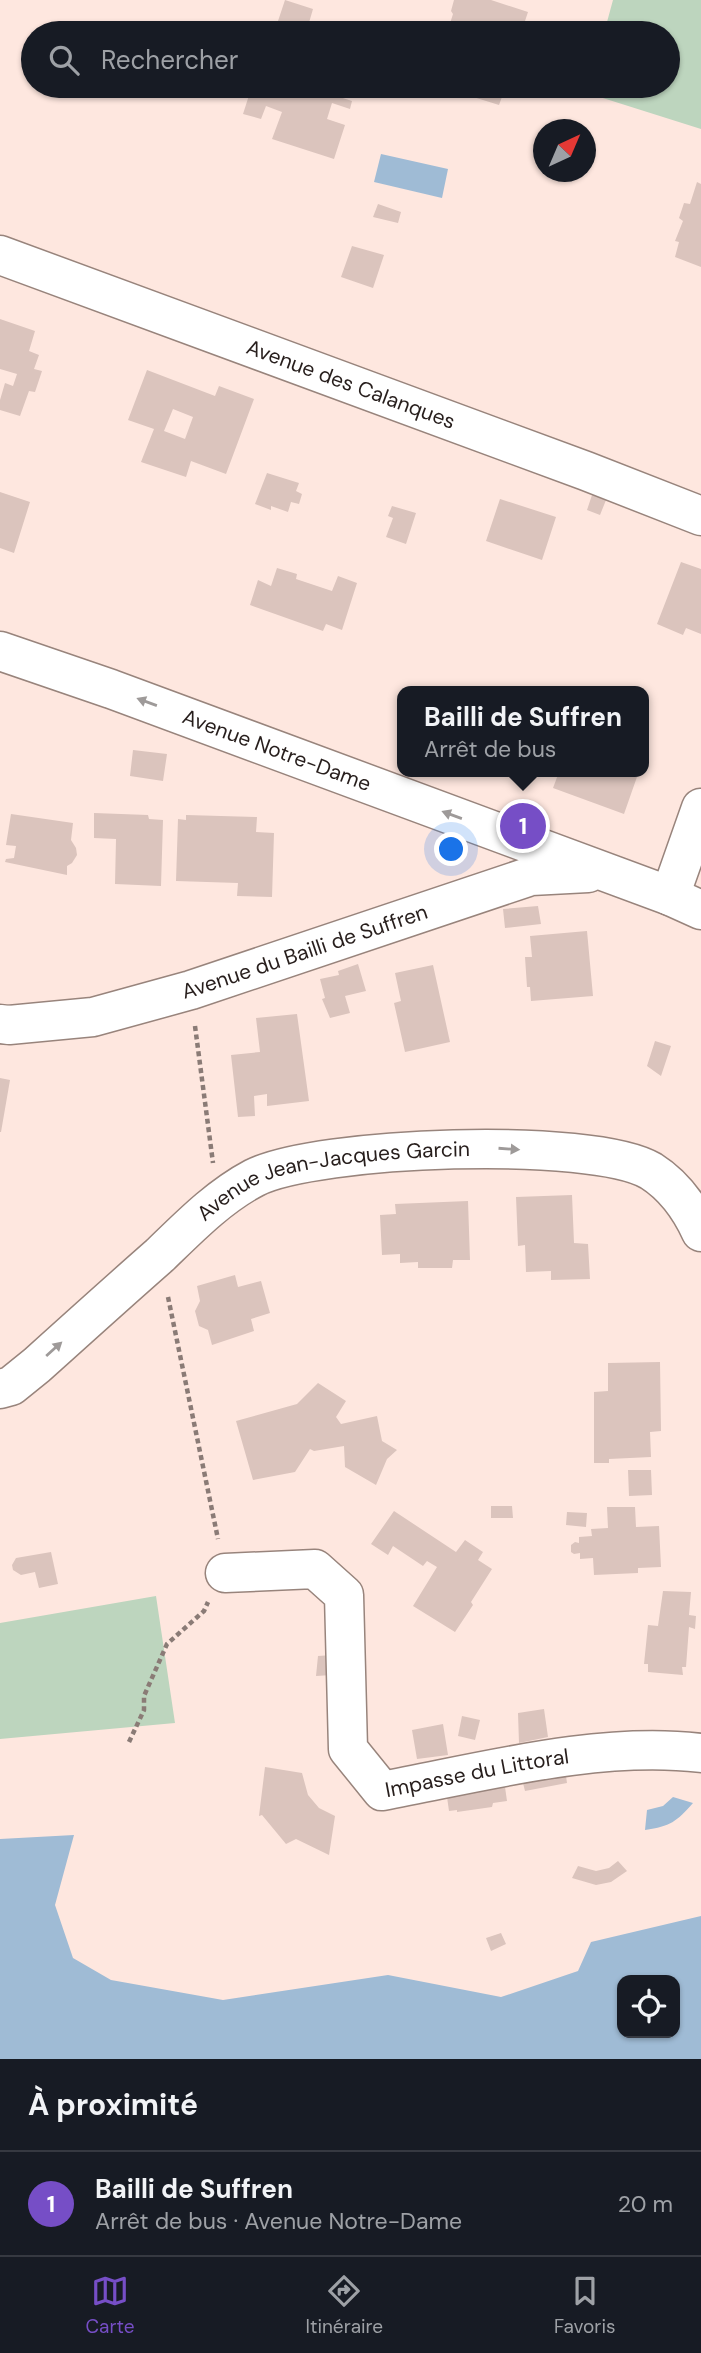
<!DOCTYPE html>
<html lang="fr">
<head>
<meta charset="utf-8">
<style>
	:root { --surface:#171b24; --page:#20242c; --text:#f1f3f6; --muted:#9ea1a6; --line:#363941; --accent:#764ec6 }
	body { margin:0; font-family:"DM Sans",sans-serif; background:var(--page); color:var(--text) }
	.controls { position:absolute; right:21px; bottom:21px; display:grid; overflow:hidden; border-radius:14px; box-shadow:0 2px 5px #0004 }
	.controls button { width:63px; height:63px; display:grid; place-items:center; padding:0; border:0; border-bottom:2px solid var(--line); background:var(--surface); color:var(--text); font:35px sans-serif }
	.compass { position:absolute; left:533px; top:119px; width:63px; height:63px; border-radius:50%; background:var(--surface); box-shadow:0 2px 5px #0004; rotate:44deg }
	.you { position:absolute; left:452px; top:850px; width:24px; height:24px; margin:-18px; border:5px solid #fff; border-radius:50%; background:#1a73e8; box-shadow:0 0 0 10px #1a73e833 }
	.badge { display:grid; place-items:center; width:46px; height:46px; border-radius:50%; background:var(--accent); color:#fff; font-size:23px; font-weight:700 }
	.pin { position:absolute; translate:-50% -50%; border:4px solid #fff; box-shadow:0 2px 7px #0006 }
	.popup { position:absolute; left:397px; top:686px; width:252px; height:91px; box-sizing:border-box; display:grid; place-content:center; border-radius:14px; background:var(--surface); filter:drop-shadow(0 2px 5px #0005); font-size:23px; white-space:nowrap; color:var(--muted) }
	.popup b { font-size:26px; color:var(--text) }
	.popup::after { content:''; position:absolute; left:50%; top:100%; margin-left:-14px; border:14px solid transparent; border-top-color:var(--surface) }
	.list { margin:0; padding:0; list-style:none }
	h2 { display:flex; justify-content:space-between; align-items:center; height:91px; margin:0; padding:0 28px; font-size:30px }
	h2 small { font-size:23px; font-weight:400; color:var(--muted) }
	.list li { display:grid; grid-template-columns:46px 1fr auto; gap:21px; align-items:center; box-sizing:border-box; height:105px; padding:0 28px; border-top:2px solid var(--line) }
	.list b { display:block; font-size:26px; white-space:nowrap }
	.list p { margin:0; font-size:23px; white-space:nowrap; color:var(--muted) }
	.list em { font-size:23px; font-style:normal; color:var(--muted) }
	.icon { flex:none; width:38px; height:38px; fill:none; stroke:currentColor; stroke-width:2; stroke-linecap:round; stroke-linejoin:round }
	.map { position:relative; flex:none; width:701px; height:2059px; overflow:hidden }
	.search { position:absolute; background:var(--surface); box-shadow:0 2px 5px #0004; left:21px; right:21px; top:21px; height:77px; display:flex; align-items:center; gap:18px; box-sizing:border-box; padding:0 24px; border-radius:38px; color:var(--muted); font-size:26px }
	.sheet { height:196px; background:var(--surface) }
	nav { display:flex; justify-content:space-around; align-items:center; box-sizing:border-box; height:98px; border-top:2px solid var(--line); background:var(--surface); font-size:19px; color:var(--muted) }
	nav a { display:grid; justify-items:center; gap:4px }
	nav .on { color:var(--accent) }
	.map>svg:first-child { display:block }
</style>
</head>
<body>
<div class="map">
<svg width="701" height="2059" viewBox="0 0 701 2059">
	<rect width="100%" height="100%" fill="#fee7df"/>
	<path fill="#bdd5be" d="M613 0H701V129L587 93 589 86H668V33H604Z
		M156 1596 175 1723 0 1739V1623Z"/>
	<path fill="#9fbbd5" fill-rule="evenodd" d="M381 154 448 169 442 198 374 182Z
		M673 1797 693 1803C676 1822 671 1826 645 1830L647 1810 663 1806Z
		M74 1835 55 1905 73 1958 111 1980 223 2000 388 1975 501 1997 578 1971 591 1942 701 1916V2059H0V1839ZM622 1980H675V2033H622Z"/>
	<path fill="#dbc4bd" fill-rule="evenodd" d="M285 0 313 9 306 33H274Z
		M454 0H491L528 12 521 33H447L453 14 451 11Z
		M252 86H306L352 101 350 109 332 103 327 119 345 125 334 159 272 139 282 112 266 106 261 119 243 114Z
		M438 86H506L499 105Z
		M697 182 701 184V267L675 257 679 242 675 241 683 221 679 218 684 203 690 204Z
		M378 204 401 212 398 223 373 217Z
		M352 246 384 255 373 288 341 277Z
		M0 319 35 331 29 351 39 355 34 369 42 371 35 392 29 391 20 416 0 410V400L5 383 13 386 17 374 0 369Z
		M147 370 215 396 219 386 254 399 226 474 191 461 186 477 141 462 154 429 128 420ZM173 409 193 417 185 439 164 431Z
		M267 473 299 483 296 491 302 494 299 504 291 502 288 512 271 506V510L255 504Z
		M0 492 30 502 14 553 0 548Z
		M592 495 606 500 600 515 587 510Z
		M500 499 556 517 542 560 486 541Z
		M392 506 416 513 406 544 386 537 393 518 388 516Z
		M681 562 701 569V634L686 628 683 635 657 624Z
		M277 568 297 574 296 579 332 591 338 576 357 583 342 630 326 624 323 631 250 605 258 580 271 586Z
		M133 750 167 754 163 781 130 776Z
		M559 772H632L638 774 624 814 553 788Z
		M94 813 148 815 149 819 163 820 161 886 115 884 116 839 94 838Z
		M11 814 73 823 71 840 76 848 77 855 72 863 67 866V875L5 862 6 859 14 858 16 846 6 845Z
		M186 815 257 817 256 832 274 833 272 897 237 896 238 883 176 881 178 819 186 820Z
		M538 906 541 924 505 928 503 909Z
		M587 931 593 996 531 1001 530 987H527L525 957H532L530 936Z
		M358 964 366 991 345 996 350 1013 330 1018 322 999 325 998 320 979 339 975 338 971Z
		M433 965 450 1042 405 1052 394 1003 401 1001 395 973Z
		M297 1014 309 1101 267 1106V1094L254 1096 255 1116 238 1117 231 1055 260 1052 256 1018Z
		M655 1041 671 1046 661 1076 647 1066Z
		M0 1078 10 1080 1 1132H0Z
		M572 1195 574 1243 588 1244 590 1279 551 1280V1271L526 1272 525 1245 518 1246 516 1197Z
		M468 1201 470 1260H453L452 1268H418V1262L400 1263V1254L382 1255 380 1215 396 1214 395 1204Z
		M235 1275 238 1287 261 1281 270 1313 251 1319 254 1331 212 1345 208 1330 199 1326 195 1311 200 1301 197 1286Z
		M660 1362 661 1431 650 1432 651 1457 609 1459V1463H594V1392L608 1391V1363Z
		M318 1383 346 1401 336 1417 341 1424 377 1416 382 1441 397 1450 387 1459 376 1485 345 1467 344 1446 314 1451 310 1449 295 1472 253 1480 236 1421 297 1404Z
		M628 1470H651L652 1495 629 1496Z
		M491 1506H512L513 1518H491Z
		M607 1507H635L636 1527 659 1526 661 1567 638 1568V1573L594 1575 593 1558 580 1559V1553L574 1554 571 1552V1545L575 1542 579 1543V1537L592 1536 591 1529 608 1528Z
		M394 1511 456 1552 465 1540 483 1552 478 1560 492 1569 471 1602 473 1605 455 1632 413 1606 437 1567 427 1561 423 1566 393 1546 388 1555 371 1544Z
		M567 1512 587 1513 586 1527 566 1525Z
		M51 1552 58 1584 39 1588 35 1572 21 1575 13 1570 12 1565 16 1558Z
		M663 1591 691 1592 689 1615 696 1616 695 1629 689 1627 686 1667H682L683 1675 648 1672V1664H644L648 1625 658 1626Z
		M333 1655 332 1675 316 1676 318 1656Z
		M544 1709 548 1737 519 1743 518 1713Z
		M462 1716 480 1720 475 1740 458 1736Z
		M443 1724 448 1755 417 1759 412 1730Z
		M265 1767 302 1773 308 1795 319 1808 335 1816 329 1855 296 1839 286 1844 262 1815 259 1816Z
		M566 1776 567 1783 525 1791 523 1783Z
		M505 1787 507 1801 493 1803 492 1807 457 1812V1810L449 1811 447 1797Z
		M618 1861 627 1871 611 1882 596 1885 572 1878 578 1866 596 1871 609 1868Z
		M501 1933 506 1944 491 1951 486 1938Z"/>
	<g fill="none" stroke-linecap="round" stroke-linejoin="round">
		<defs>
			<g id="minor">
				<path id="s1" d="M0 255 586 471 701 516"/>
				<path id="s2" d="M0 651 111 689 670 896"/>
				<path d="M701 808 670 896 701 910"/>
				<path id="s3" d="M0 1024 9 1025 93 1017 191 990 531 876 588 873"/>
				<path id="s4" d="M0 1389 11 1386 37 1365C78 1328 119 1291 160 1255 189 1227 218 1197 254 1178 316 1146 592 1136 651 1171 673 1185 690 1208 701 1232"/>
				<path id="s5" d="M225 1573 315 1569 344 1595 348 1749 382 1791C484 1772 597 1741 701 1753"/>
			</g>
		</defs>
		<use href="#minor" stroke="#98847c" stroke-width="41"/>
		<path stroke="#8a7b76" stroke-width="4.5" stroke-dasharray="5 3.5" stroke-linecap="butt" d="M195 1026 213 1163
			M168 1297 218 1539
			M129 1742 144 1710V1696L167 1644 204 1611 208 1602"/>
		<use href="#minor" stroke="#fff" stroke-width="38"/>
	</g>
	<defs><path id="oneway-solid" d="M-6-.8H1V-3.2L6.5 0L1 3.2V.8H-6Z" transform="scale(1.75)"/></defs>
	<g fill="#9e9a99">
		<use href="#oneway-solid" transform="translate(147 702) rotate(-160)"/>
		<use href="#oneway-solid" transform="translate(452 815) rotate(-160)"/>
		<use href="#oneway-solid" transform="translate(509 1149) rotate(4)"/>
		<use href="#oneway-solid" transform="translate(54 1349) rotate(-42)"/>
	</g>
	<g text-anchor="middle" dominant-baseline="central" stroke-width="6" stroke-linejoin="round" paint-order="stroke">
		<g font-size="21" fill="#271e1c" stroke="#fee7df">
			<text stroke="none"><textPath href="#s1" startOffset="374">Avenue des Calanques</textPath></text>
			<text stroke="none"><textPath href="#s2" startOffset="294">Avenue Notre-Dame</textPath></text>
			<text stroke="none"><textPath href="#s3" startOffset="315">Avenue du Bailli de Suffren</textPath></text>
			<text stroke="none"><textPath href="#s4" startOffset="408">Avenue Jean-Jacques Garcin</textPath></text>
			<text stroke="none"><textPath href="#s5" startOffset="434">Impasse du Littoral</textPath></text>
		</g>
	</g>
</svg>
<div class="controls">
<button><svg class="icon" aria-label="locate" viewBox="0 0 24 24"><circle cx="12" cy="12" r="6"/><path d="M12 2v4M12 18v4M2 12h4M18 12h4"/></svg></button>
</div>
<svg class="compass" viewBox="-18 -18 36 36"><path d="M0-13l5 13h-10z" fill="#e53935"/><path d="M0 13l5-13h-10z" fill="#9ea1a6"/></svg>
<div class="you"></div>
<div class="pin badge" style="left:523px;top:826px">1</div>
<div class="popup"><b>Bailli de Suffren</b>Arrêt de bus</div>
<div class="search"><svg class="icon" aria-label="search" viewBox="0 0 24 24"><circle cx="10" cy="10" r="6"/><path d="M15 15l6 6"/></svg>Rechercher</div>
</div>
<section class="sheet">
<h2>À proximité<small></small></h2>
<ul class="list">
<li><span class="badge">1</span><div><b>Bailli de Suffren</b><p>Arrêt de bus · Avenue Notre-Dame</p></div><em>20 m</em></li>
</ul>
</section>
<nav>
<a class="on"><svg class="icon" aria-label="map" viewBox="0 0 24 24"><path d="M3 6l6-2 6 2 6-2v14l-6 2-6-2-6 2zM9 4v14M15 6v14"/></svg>Carte</a>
<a><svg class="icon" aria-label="directions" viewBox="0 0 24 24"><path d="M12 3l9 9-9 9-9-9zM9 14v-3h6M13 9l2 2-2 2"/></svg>Itinéraire</a>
<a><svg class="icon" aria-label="saved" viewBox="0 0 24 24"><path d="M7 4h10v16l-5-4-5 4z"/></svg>Favoris</a>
</nav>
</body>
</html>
